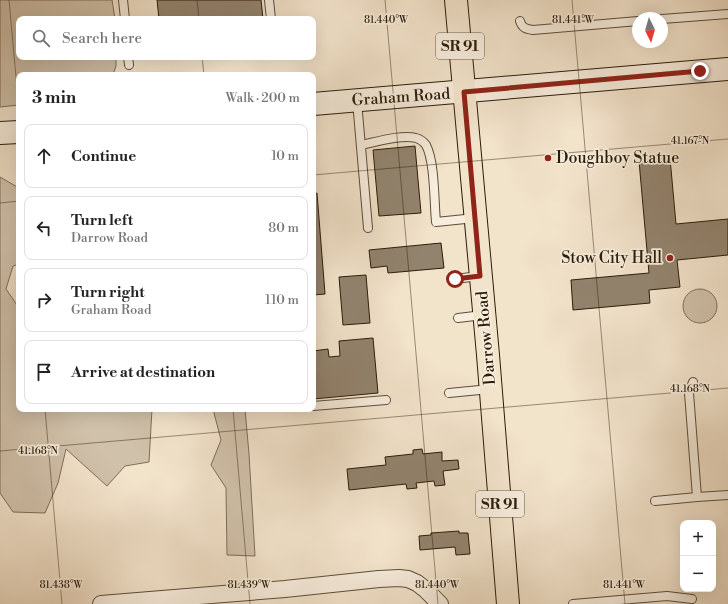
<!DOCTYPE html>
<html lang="en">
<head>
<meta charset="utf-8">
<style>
	:root { --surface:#fff; --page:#f2f2f2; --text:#222; --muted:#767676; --line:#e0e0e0 }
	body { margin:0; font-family:"Libre Bodoni",serif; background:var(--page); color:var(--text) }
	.controls { position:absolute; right:12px; bottom:12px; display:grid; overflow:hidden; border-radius:8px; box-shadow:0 4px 16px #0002 }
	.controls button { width:36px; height:36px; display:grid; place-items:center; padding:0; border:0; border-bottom:1px solid var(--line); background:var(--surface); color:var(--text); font:20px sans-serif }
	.compass { position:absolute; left:632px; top:12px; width:36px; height:36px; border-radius:50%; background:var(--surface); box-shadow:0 4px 16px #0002; rotate:175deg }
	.stop { position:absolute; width:12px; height:12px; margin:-9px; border:3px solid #8f2418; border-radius:50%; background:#fff }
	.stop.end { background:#8f2418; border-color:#fff; box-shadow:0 1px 4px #0008 }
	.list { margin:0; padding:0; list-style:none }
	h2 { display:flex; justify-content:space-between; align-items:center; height:52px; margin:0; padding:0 16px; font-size:17px }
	h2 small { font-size:13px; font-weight:400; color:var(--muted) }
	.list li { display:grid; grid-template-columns:26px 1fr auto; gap:12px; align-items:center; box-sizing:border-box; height:64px; margin:0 8px 8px; padding:0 8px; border:1px solid var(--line); border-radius:8px }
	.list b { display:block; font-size:15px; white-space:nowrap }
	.list p { margin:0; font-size:13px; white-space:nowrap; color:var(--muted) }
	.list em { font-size:13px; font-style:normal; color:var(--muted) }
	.icon { flex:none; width:22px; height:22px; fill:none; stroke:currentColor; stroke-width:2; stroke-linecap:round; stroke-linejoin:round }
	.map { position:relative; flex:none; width:728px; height:604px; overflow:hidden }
	.search { position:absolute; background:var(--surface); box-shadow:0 4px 16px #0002; left:16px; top:16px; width:300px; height:44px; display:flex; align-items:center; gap:10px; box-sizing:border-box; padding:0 14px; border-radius:8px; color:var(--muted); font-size:15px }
	.panel { position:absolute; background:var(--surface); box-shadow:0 4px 16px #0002; left:16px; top:72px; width:300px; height:340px; border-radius:8px }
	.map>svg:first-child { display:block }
</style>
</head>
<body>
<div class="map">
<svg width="728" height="604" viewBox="0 0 728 604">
	<rect width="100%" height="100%" fill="#f2e3cb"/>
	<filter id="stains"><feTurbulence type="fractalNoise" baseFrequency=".005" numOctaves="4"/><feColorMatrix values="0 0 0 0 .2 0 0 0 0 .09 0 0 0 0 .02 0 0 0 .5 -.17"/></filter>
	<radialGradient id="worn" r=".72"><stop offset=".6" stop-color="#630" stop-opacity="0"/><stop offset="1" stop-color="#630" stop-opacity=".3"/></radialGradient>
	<path fill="#d0c1aa" stroke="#7e6e5a" d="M0 0H112L115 19H19V57H116V66L113 75H19V105L0 107Z
		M0 177 19 188V264L13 266 6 289 19 308V409H152L149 462 125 466 107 486 66 449 58 483 45 513 13 512 0 493Z
		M683 306a17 17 0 1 1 34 0a17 17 0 1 1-34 0Z
		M213 409H245L249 454 255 556 227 555 226 488 211 465 221 440Z"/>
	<path fill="#92836e" stroke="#2b1c09" d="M157 0H261L263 19H159Z
		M415 146 421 213 379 216 373 150Z
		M670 158 676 224 728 219V255L677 260 680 287 649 290 650 303 573 310 571 280 649 273 639 161Z
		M317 193 325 294 313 295V194Z
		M441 243 444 268 388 273 387 266 371 268 369 250Z
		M366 275 370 323 343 325 339 277Z
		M373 338 378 393 313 399V351L328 349 329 357 340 356 339 341Z
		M422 449 423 454 442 452V461L458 460 459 469 443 471 445 485 435 486 434 481 416 483 417 488 407 489 406 484 349 490 347 469 386 465 385 457 413 454V450Z
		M459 531V533H468L470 554 456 555 455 547 420 550 419 536 431 535V533Z"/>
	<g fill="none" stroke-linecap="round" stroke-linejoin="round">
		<defs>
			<path id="service" d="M123 0 125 19
				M269 0 271 19
				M662 19 728 14
				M520 21C522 28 526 29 533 30L638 21
				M128 57 129 65
				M357 101 368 228
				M361 145C376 142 402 134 416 138 420 139 423 141 426 145 435 162 434 202 436 222L475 218
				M455 279 479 276
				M458 318 483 315
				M449 393 490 389
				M313 406 386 400
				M697 497 728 495
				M655 501 697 497 689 393 693 382
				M573 604 667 596 692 599"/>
			<path id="minor" d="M101 604 285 589 379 579 399 578 408 579 417 583 426 590 440 604"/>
			<path id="secondary" d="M313 104 728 69
				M0 133 19 132"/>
			<path id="primary" d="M456 0 488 355 508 604"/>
		</defs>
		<use href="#service" stroke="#5d4e3a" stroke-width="10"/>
		<use href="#minor" stroke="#5d4e3a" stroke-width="18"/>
		<use href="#secondary" stroke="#2b1c09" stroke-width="24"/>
		<use href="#primary" stroke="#2b1c09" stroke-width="24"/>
		<use href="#service" stroke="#f7eddd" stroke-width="8"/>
		<use href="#minor" stroke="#f7eddd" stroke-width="16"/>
		<use href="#secondary" stroke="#f7eddd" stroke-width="22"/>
		<use href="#primary" stroke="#f2e3cb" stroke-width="22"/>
	</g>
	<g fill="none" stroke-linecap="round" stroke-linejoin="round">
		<path stroke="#8f2418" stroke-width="5" d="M455 279 480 276 464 92 700 71"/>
	</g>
	<path fill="none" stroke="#2b1c09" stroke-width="1" stroke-opacity="0.45" d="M9 0 19 110M197 0 199 19M385 0 438 604M572 0 625 604M202 57 204 75M313 175 728 139M0 203 19 201M45 409 62 604M233 409 250 604M0 451 728 388"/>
	<g fill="#8f2418" stroke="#f7eddd" stroke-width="1.5">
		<circle cx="548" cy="158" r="4"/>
		<circle cx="670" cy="258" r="4"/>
	</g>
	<g text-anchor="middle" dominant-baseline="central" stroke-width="3.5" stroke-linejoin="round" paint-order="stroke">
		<g fill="#f7eddd" stroke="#685b49" stroke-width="1">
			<rect x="436" y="33" width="48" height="26" rx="3"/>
			<rect x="476" y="491" width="48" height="26" rx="3"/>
		</g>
		<g font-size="15" font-weight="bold" fill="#2b1c09">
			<text x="460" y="46">SR 91</text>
			<text x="500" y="504">SR 91</text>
		</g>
		<g font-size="16" fill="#2b1c09" stroke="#f7eddd">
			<text transform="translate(401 97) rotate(-4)">Graham Road</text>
			<text transform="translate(486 338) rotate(-95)">Darrow Road</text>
		</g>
		<g font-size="16" fill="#2b1c09" stroke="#f7eddd" text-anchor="start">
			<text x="556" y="158">Doughboy Statue</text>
			<text x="662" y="258" text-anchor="end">Stow City Hall</text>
		</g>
	</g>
	<g font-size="10" text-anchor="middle" fill="#2b1c09" stroke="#f7eddd" stroke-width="3.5" stroke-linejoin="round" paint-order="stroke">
		<text x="386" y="23">81.440°W</text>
		<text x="573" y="23">81.441°W</text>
		<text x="690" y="144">41.167°N</text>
		<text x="690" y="392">41.168°N</text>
		<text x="38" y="454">41.168°N</text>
		<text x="61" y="588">81.438°W</text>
		<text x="249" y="588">81.439°W</text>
		<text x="437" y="588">81.440°W</text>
		<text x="624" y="588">81.441°W</text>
	</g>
	<rect width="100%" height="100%" filter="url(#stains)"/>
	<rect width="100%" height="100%" fill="url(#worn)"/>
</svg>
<div class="controls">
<button>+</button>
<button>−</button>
</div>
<svg class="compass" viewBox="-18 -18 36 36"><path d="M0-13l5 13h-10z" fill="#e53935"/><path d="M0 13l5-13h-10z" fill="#767676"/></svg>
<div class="stop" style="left:455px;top:279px"></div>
<div class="stop end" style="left:700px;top:71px"></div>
<div class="search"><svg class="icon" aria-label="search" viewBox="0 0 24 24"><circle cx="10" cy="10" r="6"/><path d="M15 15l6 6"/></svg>Search here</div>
<section class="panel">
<h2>3 min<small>Walk · 200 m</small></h2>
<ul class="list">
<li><svg class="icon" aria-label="ahead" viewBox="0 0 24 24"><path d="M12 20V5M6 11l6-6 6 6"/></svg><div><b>Continue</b></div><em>10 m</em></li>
<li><svg class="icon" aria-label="left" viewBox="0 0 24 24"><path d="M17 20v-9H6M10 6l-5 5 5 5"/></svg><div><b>Turn left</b><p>Darrow Road</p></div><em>80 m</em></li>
<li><svg class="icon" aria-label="right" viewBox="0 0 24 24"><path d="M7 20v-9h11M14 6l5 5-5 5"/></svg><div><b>Turn right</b><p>Graham Road</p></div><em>110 m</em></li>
<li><svg class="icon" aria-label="arrive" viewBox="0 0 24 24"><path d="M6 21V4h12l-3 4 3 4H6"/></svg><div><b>Arrive at destination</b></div></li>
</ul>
</section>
</div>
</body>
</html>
